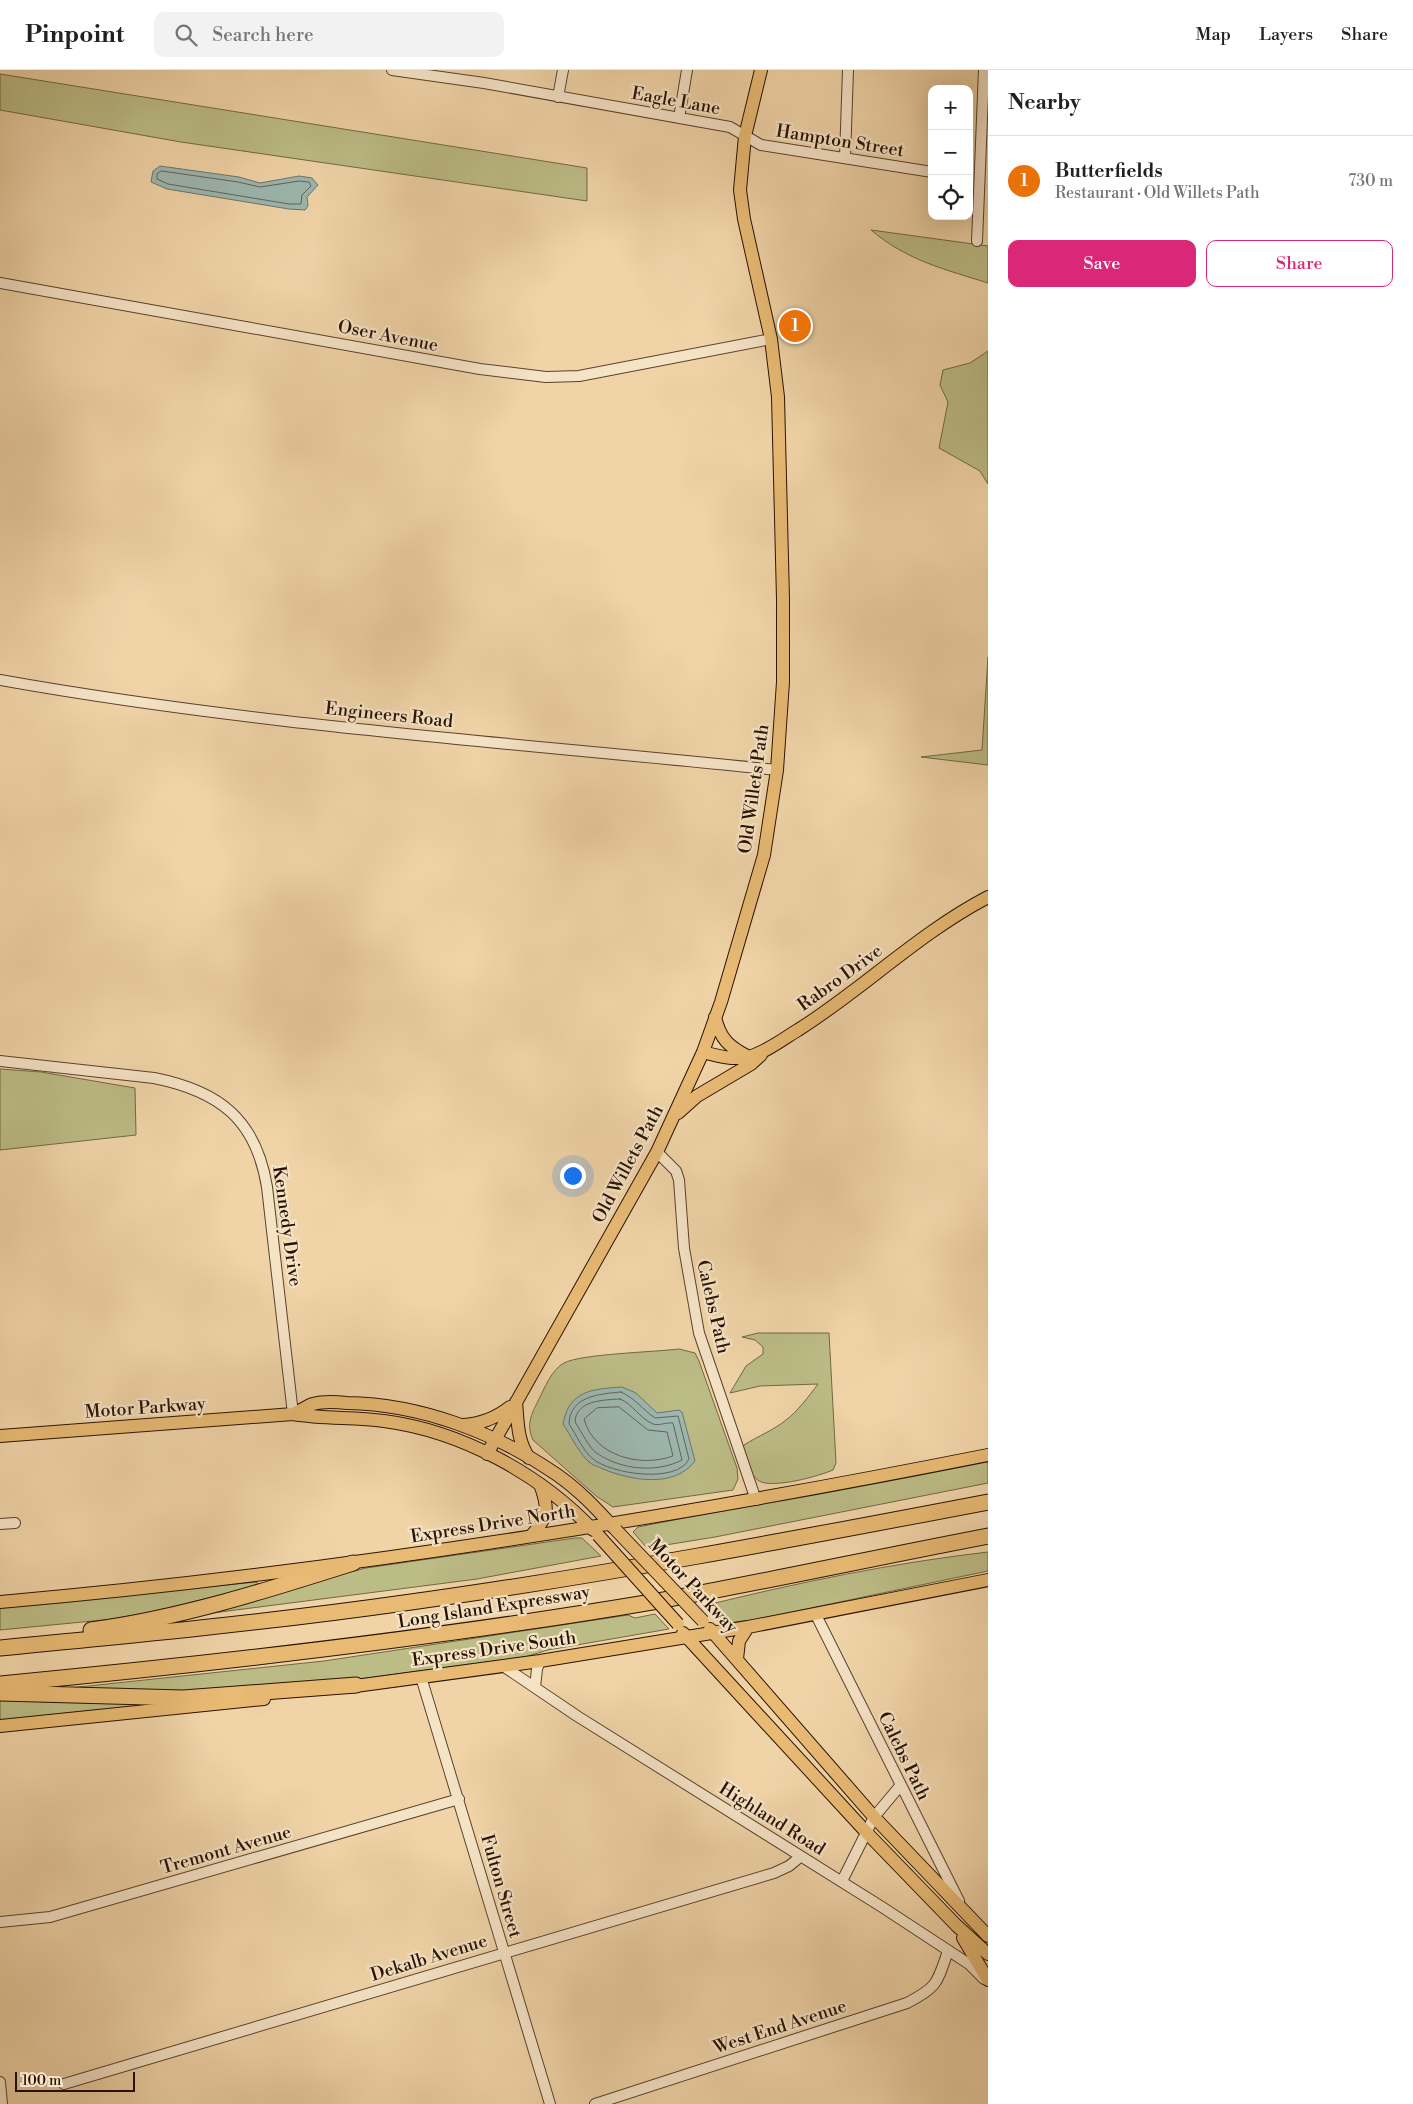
<!DOCTYPE html>
<html lang="en">
<head>
<meta charset="utf-8">
<style>
	:root { --surface:#fff; --page:#f2f2f2; --text:#202124; --muted:#757577; --line:#e0e0e0; --accent:#db2777 }
	body { margin:0; font-family:"Libre Bodoni",serif; background:var(--page); color:var(--text) }
	.controls { position:absolute; right:15px; top:15px; display:grid; overflow:hidden; border-radius:10px; box-shadow:0 5px 20px #0002 }
	.controls button { width:45px; height:45px; display:grid; place-items:center; padding:0; border:0; border-bottom:1px solid var(--line); background:var(--surface); color:var(--text); font:25px sans-serif }
	.scale { position:absolute; left:15px; bottom:12px; width:120px; box-sizing:border-box; padding-left:5px; border:2px solid #281202; border-top:0; font-size:14px; line-height:18px; white-space:nowrap; color:#281202; -webkit-text-stroke:4px #f5e3c6; paint-order:stroke }
	.you { position:absolute; left:572px; top:1105px; width:18px; height:18px; margin:-12px; border:4px solid #fff; border-radius:50%; background:#1a73e8; box-shadow:0 0 0 8px #1a73e833 }
	.badge { display:grid; place-items:center; width:32px; height:32px; border-radius:50%; background:var(--accent); color:#fff; font-size:16px; font-weight:700 }
	.pin { position:absolute; translate:-50% -50%; border:2px solid #fff; box-shadow:0 1px 5px #0006 }
	.list { margin:0; padding:0; list-style:none }
	h2 { display:flex; justify-content:space-between; align-items:center; height:65px; margin:0; padding:0 20px; font-size:21px }
	h2 small { font-size:16px; font-weight:400; color:var(--muted) }
	.list li { display:grid; grid-template-columns:32px 1fr auto; gap:15px; align-items:center; box-sizing:border-box; height:90px; padding:0 20px; border-top:1px solid var(--line) }
	.list b { display:block; font-size:19px; white-space:nowrap }
	.list p { margin:0; font-size:16px; white-space:nowrap; color:var(--muted) }
	.list em { font-size:16px; font-style:normal; color:var(--muted) }
	.actions { display:flex; gap:10px; padding:15px 20px }
	.actions a { flex:1; padding:11px 0; border:1px solid var(--accent); border-radius:10px; text-align:center; font-size:18px; color:var(--accent) }
	.actions .main { background:var(--accent); color:#fff }
	.icon { flex:none; width:28px; height:28px; fill:none; stroke:currentColor; stroke-width:2; stroke-linecap:round; stroke-linejoin:round }
	.map { position:relative; flex:none; width:988px; height:2034px; overflow:hidden }
	header { display:flex; align-items:center; gap:30px; box-sizing:border-box; height:70px; padding:0 25px; background:var(--surface); border-bottom:1px solid var(--line) }
	header strong { font-size:24px }
	nav { display:flex; gap:28px; margin-inline-start:auto; font-size:18px }
	.search { width:350px; height:45px; background:var(--page); display:flex; align-items:center; gap:12px; box-sizing:border-box; padding:0 18px; border-radius:10px; color:var(--muted); font-size:19px }
	main { display:flex }
	aside { flex:1; background:var(--surface) }
	.map>svg:first-child { display:block }
</style>
</head>
<body>
<header>
<strong>Pinpoint</strong>
<div class="search"><svg class="icon" aria-label="search" viewBox="0 0 24 24"><circle cx="10" cy="10" r="6"/><path d="M15 15l6 6"/></svg>Search here</div>
<nav><a>Map</a><a>Layers</a><a>Share</a></nav>
</header>
<main>
<div class="map">
<svg width="988" height="2034" viewBox="0 0 988 2034">
	<rect width="100%" height="100%" fill="#f0d4a8"/>
	<filter id="stains"><feTurbulence type="fractalNoise" baseFrequency=".004" numOctaves="4"/><feColorMatrix values="0 0 0 0 .2 0 0 0 0 .09 0 0 0 0 .02 0 0 0 .5 -.17"/></filter>
	<radialGradient id="worn" r=".72"><stop offset=".6" stop-color="#630" stop-opacity="0"/><stop offset="1" stop-color="#630" stop-opacity=".3"/></radialGradient>
	<path fill="#bcbc86" stroke="#726744" d="M0 4 587 98V131L181 72 0 40Z
		M871 160 988 176V213C944 199 908 191 871 160Z
		M988 281V414L980 401 939 378 948 332 940 315 943 300 970 293Z
		M988 587V695L921 687 982 680Z
		M0 999 41 1002 135 1018 136 1065 0 1080Z
		M758 1263H829L836 1393 833 1400C819 1406 773 1419 759 1411 750 1405 745 1390 742 1381L744 1375C758 1366 774 1360 786 1350 797 1342 809 1326 818 1314L760 1316 730 1323 746 1296 763 1284V1277L755 1270 742 1267Z
		M679 1279 695 1283 699 1291 737 1398 738 1409 733 1420 613 1437 596 1426 533 1370C526 1355 531 1345 538 1331 544 1319 552 1299 564 1293 580 1284 655 1282 679 1279Z
		M988 1389V1413L715 1467 647 1478 633 1462 638 1457Z
		M575 1468H582L601 1486 477 1509 166 1549 366 1498Z
		M988 1482V1501L758 1549 720 1554 703 1536C796 1513 892 1493 988 1482Z
		M257 1512 258 1516 151 1542 113 1549 0 1560V1537Z
		M655 1544 669 1559 548 1580 525 1587 367 1608 208 1624 69 1618 324 1591 628 1545 635 1548Z
		M0 1630 144 1634 145 1639 0 1653Z"/>
	<path fill="#9db7b0" stroke="#6e756a" d="M160 96 239 107 260 113 299 106 312 108 318 115 307 127 308 136 305 140 289 139 167 119 151 112 153 101Z
		M622 1317 636 1323 657 1343 679 1340 682 1342 695 1391C674 1419 630 1410 603 1399 599 1397 592 1395 589 1392 579 1383 571 1366 563 1354 569 1320 593 1319 622 1317Z"/>
	<g fill="none" stroke-linecap="round" stroke-linejoin="round">
		<path stroke="#626459" stroke-width="1" d="M162 101 238 112 260 117 299 111 309 112 311 116 302 125 301 134H289L168 114 157 109V104Z
			M621 1322C635 1328 643 1340 655 1348L678 1346 689 1389C677 1414 611 1404 593 1389 583 1381 576 1364 569 1354 570 1326 599 1324 621 1322Z
			M620 1329C633 1334 639 1348 653 1354 659 1356 667 1352 673 1353L682 1390C657 1403 622 1400 598 1384 589 1379 582 1362 575 1352 576 1330 604 1330 620 1329Z
			M619 1337 648 1360 667 1362 673 1386C640 1398 594 1386 584 1349L597 1338Z"/>
		<defs>
			<path id="minor" d="M392 0 484 13 730 57 761 75 932 102
				M558 27 563 0
				M679 48 687 0
				M845 88 848 0
				M977 171 984 0
				M0 213 480 299 546 307 579 306 771 269
				M0 610C257 656 518 673 777 700
				M0 991 154 1008C219 1021 256 1049 267 1117L293 1344
				M657 1082 676 1101 679 1110 684 1178 699 1263 756 1430
				M0 1454 15 1453
				M816 1545 959 1831
				M503 1596 577 1646 882 1837 969 1894 984 1909
				M421 1607 550 2034
				M535 1617 537 1599 540 1591
				M842 1811 874 1747 900 1716
				M0 1852 50 1847 459 1729
				M0 2012 2 2034
				M64 2014 774 1803 789 1796 800 1787
				M595 2034 907 1933C938 1917 937 1913 948 1881"/>
			<path id="major" d="M715 947C720 969 729 977 749 987
				M703 982C718 986 732 990 748 987 765 983 783 969 798 960 863 919 919 863 988 827
				M678 1043 697 1026 751 994 761 985
				M516 1332C518 1353 517 1370 529 1388
				M293 1344C300 1341 307 1336 313 1334 324 1331 337 1332 347 1333 421 1334 496 1363 556 1404 579 1420 596 1438 614 1458
				M463 1355C482 1354 496 1348 510 1337
				M0 1366 293 1344C323 1349 354 1347 384 1351 461 1361 540 1404 593 1460
				M487 1384 657 1082 703 982 721 932 764 785 777 700 783 612V529L778 327 771 269 744 149 740 120 745 66 761 0
				M531 1466C549 1446 549 1439 540 1414
				M0 1532C332 1503 661 1450 988 1385
				M710 1559 874 1747 988 1866
				M683 1563 867 1763 956 1855 988 1884
				M737 1589 739 1571 748 1557
				M348 1617 540 1591 748 1557 988 1510
				M0 1656 264 1629
				M963 1868 988 1910"/>
			<path id="highway" d="M91 1560C180 1548 268 1520 353 1493
				M0 1578C135 1565 270 1552 404 1533 600 1506 794 1469 988 1432
				M0 1614C220 1593 440 1568 658 1531 768 1511 878 1487 988 1466
				M0 1623 183 1628 356 1615"/>
		</defs>
		<use href="#minor" stroke="#5a422c" stroke-width="12"/>
		<use href="#major" stroke="#281202" stroke-width="14"/>
		<use href="#highway" stroke="#281202" stroke-width="17"/>
		<use href="#minor" stroke="#f5e3c6" stroke-width="10"/>
		<use href="#major" stroke="#e8ba74" stroke-width="12"/>
		<use href="#highway" stroke="#e8ba74" stroke-width="15"/>
		<defs>
			<path id="major-bridge" d="M616 1460 703 1551
				M598 1465 678 1554"/>
		</defs>
		<use href="#major-bridge" stroke="#281202" stroke-width="14" stroke-linecap="butt"/>
		<use href="#major-bridge" stroke="#e8ba74" stroke-width="12"/>
	</g>
	<g text-anchor="middle" dominant-baseline="central" stroke-width="4.5" stroke-linejoin="round" paint-order="stroke">
		<g font-size="18" fill="#281202" stroke="#f5e3c6">
			<text transform="translate(676 31) rotate(10)">Eagle Lane</text>
			<text transform="translate(840 71) rotate(9)">Hampton Street</text>
			<text transform="translate(388 266) rotate(11)">Oser Avenue</text>
			<text transform="translate(389 645) rotate(6)">Engineers Road</text>
			<text transform="translate(754 719) rotate(-82)">Old Willets Path</text>
			<text transform="translate(840 908) rotate(-36)">Rabro Drive</text>
			<text transform="translate(628 1094) rotate(-62)">Old Willets Path</text>
			<text transform="translate(287 1156) rotate(82)">Kennedy Drive</text>
			<text transform="translate(713 1237) rotate(77)">Calebs Path</text>
			<text transform="translate(145 1338) rotate(-4)">Motor Parkway</text>
			<text transform="translate(493 1454) rotate(-9)">Express Drive North</text>
			<text transform="translate(693 1516) rotate(47)">Motor Parkway</text>
			<text transform="translate(494 1537) rotate(-9)">Long Island Expressway</text>
			<text transform="translate(494 1579) rotate(-8)">Express Drive South</text>
			<text transform="translate(904 1686) rotate(64)">Calebs Path</text>
			<text transform="translate(772 1749) rotate(32)">Highland Road</text>
			<text transform="translate(226 1780) rotate(-16)">Tremont Avenue</text>
			<text transform="translate(501 1816) rotate(74)">Fulton Street</text>
			<text transform="translate(429 1888) rotate(-17)">Dekalb Avenue</text>
			<text transform="translate(780 1957) rotate(-18)">West End Avenue</text>
		</g>
	</g>
	<rect width="100%" height="100%" filter="url(#stains)"/>
	<rect width="100%" height="100%" fill="url(#worn)"/>
</svg>
<div class="controls">
<button>+</button>
<button>−</button>
<button><svg class="icon" aria-label="locate" viewBox="0 0 24 24"><circle cx="12" cy="12" r="6"/><path d="M12 2v4M12 18v4M2 12h4M18 12h4"/></svg></button>
</div>
<div class="scale">100 m</div>
<div class="you"></div>
<div class="pin badge" style="left:795px;top:256px;background:#e8710a">1</div>
</div>
<aside>
<h2>Nearby<small></small></h2>
<ul class="list">
<li><span class="badge" style="background:#e8710a">1</span><div><b>Butterfields</b><p>Restaurant · Old Willets Path</p></div><em>730 m</em></li>
</ul>
<div class="actions"><a class="main">Save</a><a>Share</a></div>
</aside>
</main>
</body>
</html>
